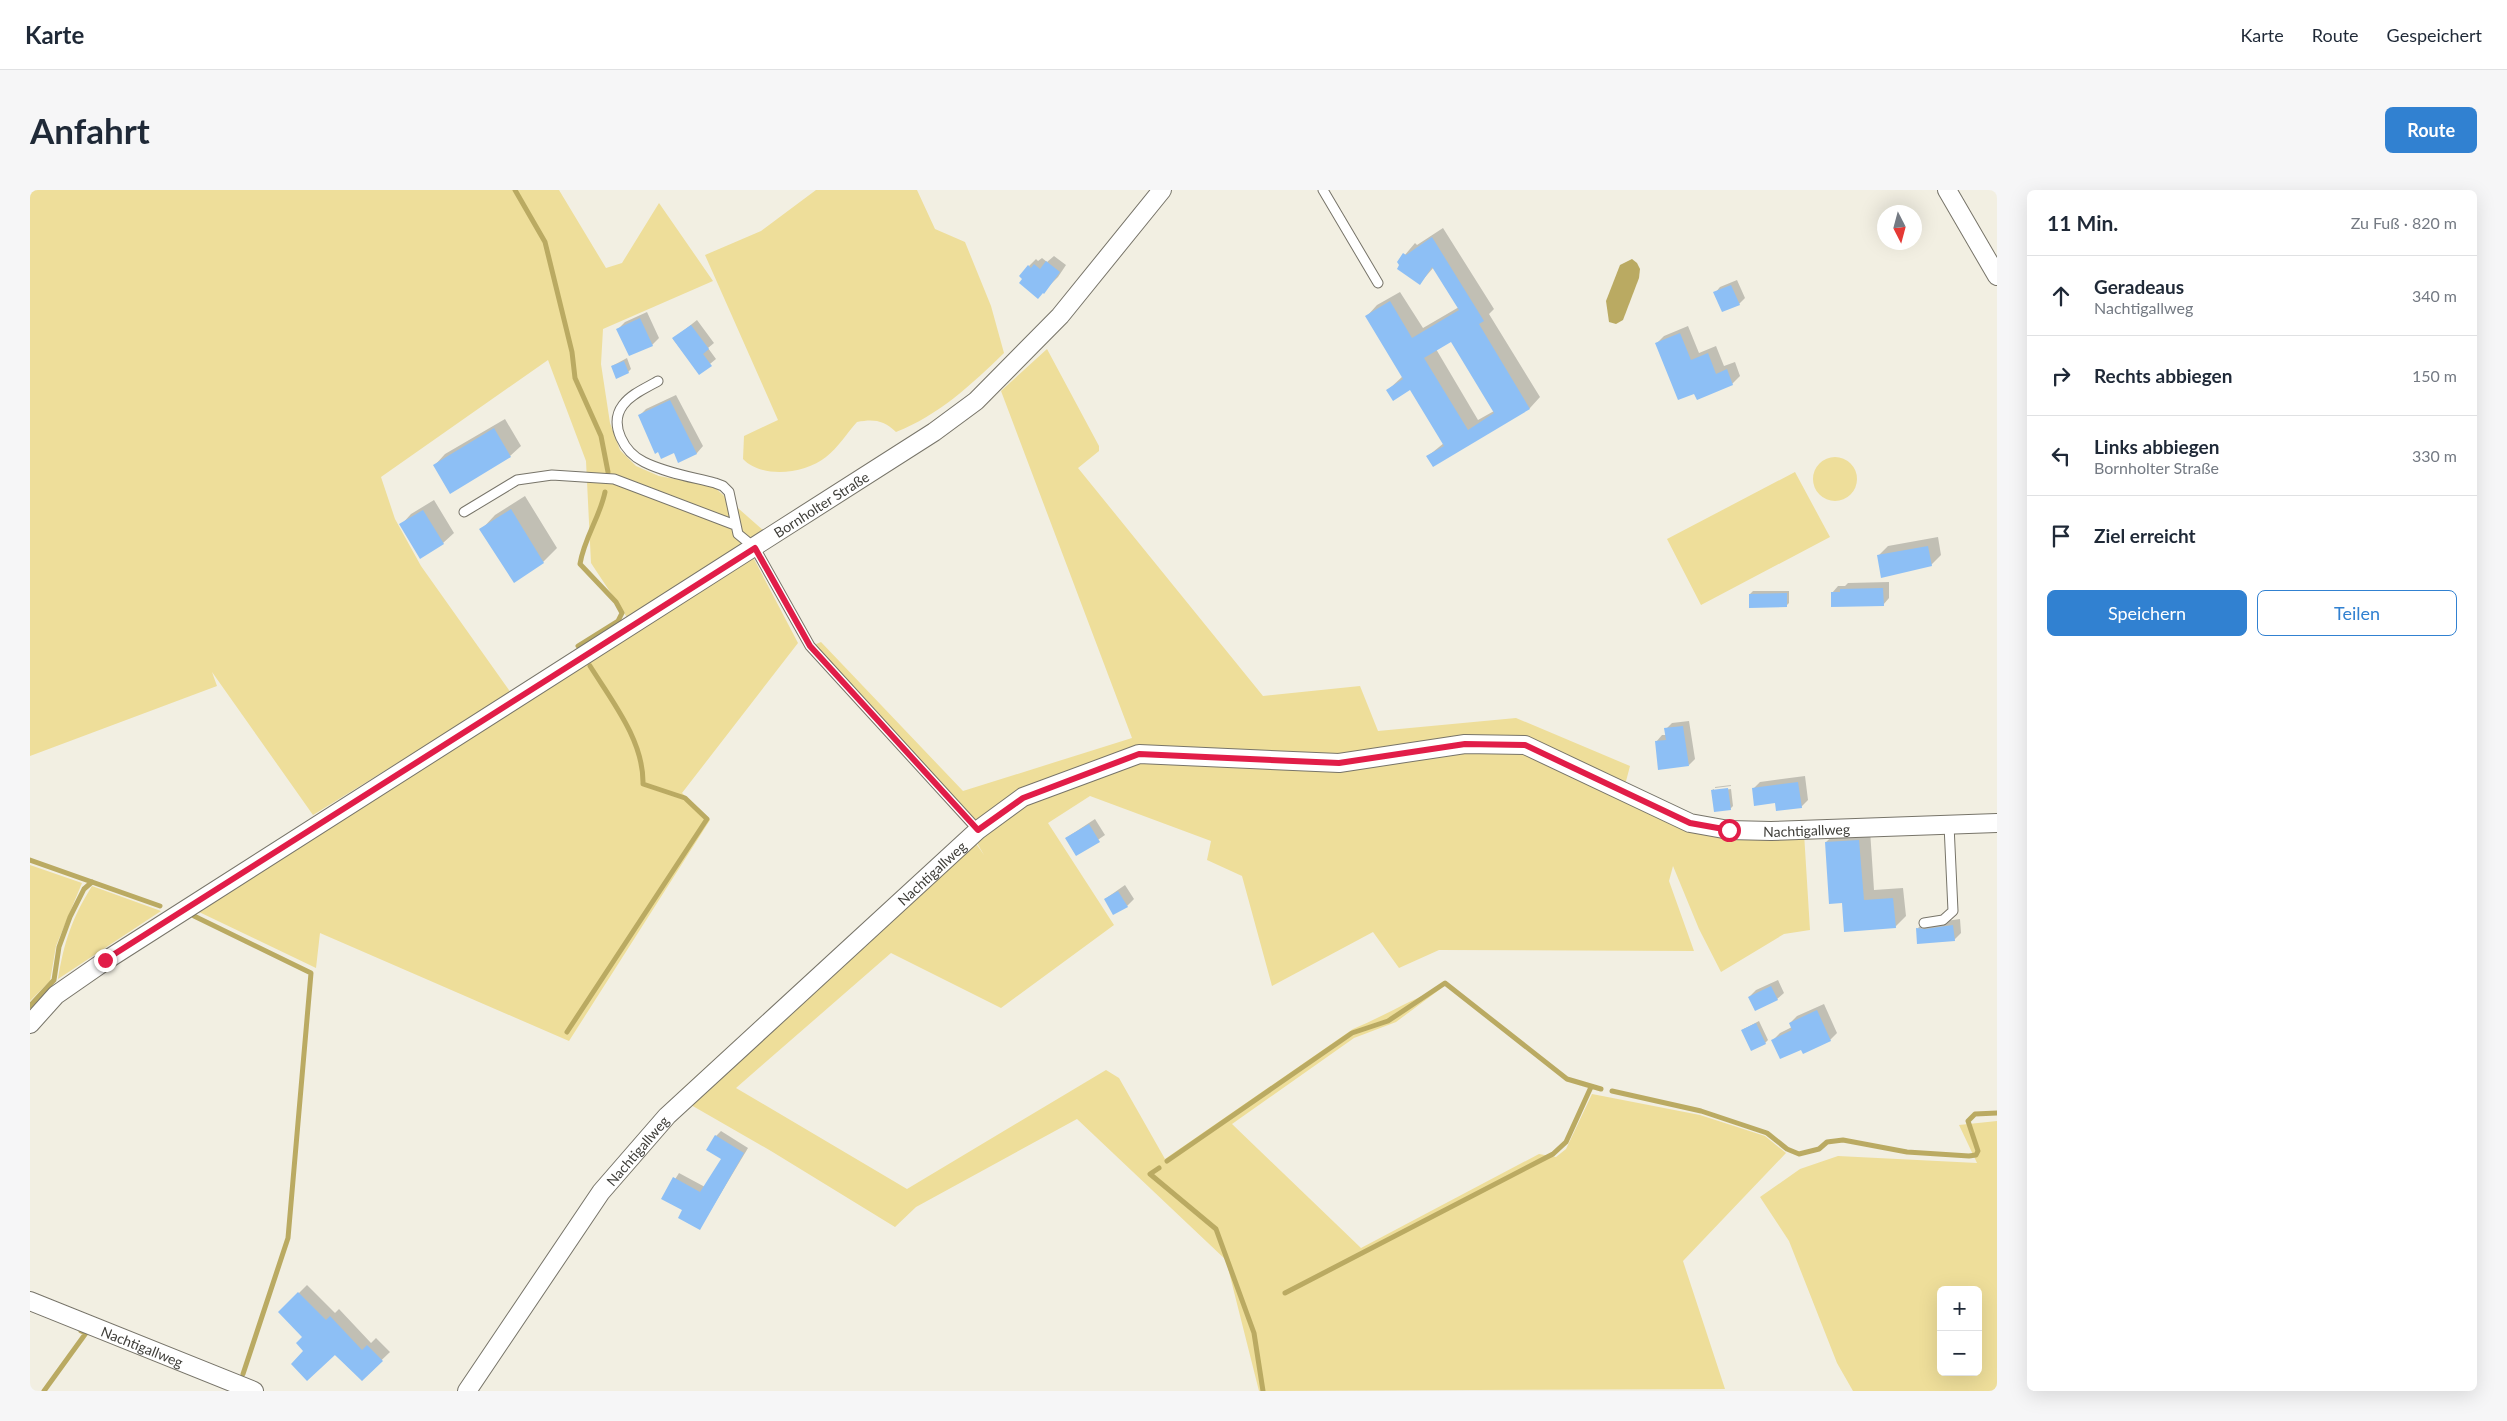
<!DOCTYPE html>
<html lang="de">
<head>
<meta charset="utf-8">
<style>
	:root { --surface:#fff; --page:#f6f6f7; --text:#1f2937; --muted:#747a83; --line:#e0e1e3; --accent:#3181d1 }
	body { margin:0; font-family:Lato,sans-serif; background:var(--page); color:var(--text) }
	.controls { position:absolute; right:15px; bottom:15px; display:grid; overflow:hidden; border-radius:8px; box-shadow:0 5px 20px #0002 }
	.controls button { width:45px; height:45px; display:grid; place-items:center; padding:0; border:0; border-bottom:1px solid var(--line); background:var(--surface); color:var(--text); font:25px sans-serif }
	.compass { position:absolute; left:1847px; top:15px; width:45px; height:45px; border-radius:50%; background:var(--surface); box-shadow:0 5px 20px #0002; rotate:174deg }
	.stop { position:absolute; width:15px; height:15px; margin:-11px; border:4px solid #e11d48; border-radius:50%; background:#fff }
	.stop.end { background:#e11d48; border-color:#fff; box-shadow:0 1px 5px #0008 }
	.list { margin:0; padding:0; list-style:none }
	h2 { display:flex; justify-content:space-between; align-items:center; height:65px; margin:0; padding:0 20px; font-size:21px }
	h2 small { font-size:16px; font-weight:400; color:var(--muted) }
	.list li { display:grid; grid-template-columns:32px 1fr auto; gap:15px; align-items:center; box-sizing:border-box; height:80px; padding:0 20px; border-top:1px solid var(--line) }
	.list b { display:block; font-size:19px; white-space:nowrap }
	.list p { margin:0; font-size:16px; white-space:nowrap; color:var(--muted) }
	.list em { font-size:16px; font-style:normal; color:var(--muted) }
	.actions { display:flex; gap:10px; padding:15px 20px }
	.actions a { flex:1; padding:11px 0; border:1px solid var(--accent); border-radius:8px; text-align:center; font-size:18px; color:var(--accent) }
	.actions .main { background:var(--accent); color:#fff }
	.icon { flex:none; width:28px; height:28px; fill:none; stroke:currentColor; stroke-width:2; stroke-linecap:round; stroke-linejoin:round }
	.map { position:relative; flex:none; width:1967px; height:1201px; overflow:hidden; border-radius:8px }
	header { display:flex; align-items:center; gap:30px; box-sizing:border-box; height:70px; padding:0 25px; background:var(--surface); border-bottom:1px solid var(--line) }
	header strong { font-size:24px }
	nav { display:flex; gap:28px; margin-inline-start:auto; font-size:18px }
	.intro { display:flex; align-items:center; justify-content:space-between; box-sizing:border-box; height:120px; padding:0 30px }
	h1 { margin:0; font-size:35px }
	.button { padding:12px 22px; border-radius:8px; background:var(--accent); color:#fff; font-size:18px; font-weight:700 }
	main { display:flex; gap:30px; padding:0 30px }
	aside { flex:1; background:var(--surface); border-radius:8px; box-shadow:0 5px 20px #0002 }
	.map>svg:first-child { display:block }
</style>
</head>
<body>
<header>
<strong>Karte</strong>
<nav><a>Karte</a><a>Route</a><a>Gespeichert</a></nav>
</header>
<div class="intro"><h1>Anfahrt</h1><a class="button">Route</a></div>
<main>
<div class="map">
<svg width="1967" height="1201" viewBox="0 0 1967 1201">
	<rect width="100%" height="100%" fill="#f2efe2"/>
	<path fill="#eede9a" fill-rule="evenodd" d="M0 0H529L576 78 592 73 629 13 683 91 573 139 571 174 580 233 590 260 606 276 629 286 683 296 735 342 598 429 561 373 556 271 518 170 351 287 365 329 391 376 481 503 283 625 182 482 187 496 0 566Z
		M786 0H887L905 39 935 52 961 116 974 163C941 195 909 225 866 242 853 230 844 229 827 232 817 243 808 258 796 267 775 284 732 289 713 269L714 246 748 230 675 65 731 41Z
		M1017 159 1069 256V261L1048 278 1233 506 1330 496 1348 541 1486 528 1600 576 1594 599 1662 639 1774 643 1780 740 1754 744 1691 782 1669 739 1643 676 1639 691 1664 761 1409 760 1369 778 1343 742 1242 796 1212 686 1177 670 1181 651 1060 606 1018 633 1084 735 971 818 861 763 706 898 877 999 1076 880 1089 888 1135 969 1323 839C1354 826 1382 809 1413 797L1366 832 1324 848 1202 934 1331 1058 1509 964 1526 967 1536 959 1562 904 1670 925 1735 946 1756 963 1653 1071 1695 1199 1229 1201 1196 1070 1047 929 886 1017 865 1037 741 961 661 915 652 899 936 639 954 665 944 648 954 639 784 455 791 452 933 601 1102 548 971 201Z
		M1783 289a22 22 0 1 1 44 0a22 22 0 1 1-44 0Z
		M1765 282 1800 347 1671 415 1637 349Z
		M723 367 768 453 652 603 680 630 539 851 290 743 286 778 167 721Z
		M0 675 52 693 26 756 20 791 0 811Z
		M62 696 131 721 28 789C34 752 42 728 62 696Z
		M1967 931V1201H1823L1807 1173 1759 1051 1730 1007 1770 979 1808 966 1947 973 1929 935ZM1911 1100H1948V1182H1911Z"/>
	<path fill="#baaa62" d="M1602 69 1607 73 1610 79 1609 88 1593 130 1586 134 1579 132 1576 111 1590 75Z"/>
	<path fill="#0003" fill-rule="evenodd" d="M1413 38 1464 119 1459 124 1510 207 1500 218 1403 275 1398 266 1414 253 1381 199 1358 200 1373 186 1337 126 1347 115 1370 102 1393 138 1429 117 1404 77 1390 93 1369 72 1385 53 1387 55ZM1421 150 1464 221 1448 230 1406 159Z
		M1024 66 1036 75 1028 87 1008 107 999 76 1006 69 1008 71 1012 68 1017 72Z
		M1707 90 1715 108 1709 114 1685 103 1690 97Z
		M617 122 629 148 622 155 588 139 595 132Z
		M667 130 684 153 678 158 686 169 669 183 643 149Z
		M1658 136 1669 163 1686 156 1694 176 1705 172 1710 186 1702 194 1665 202 1626 154 1634 146Z
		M597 168 601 179 598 182 582 176Z
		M646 205 673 256 667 263 649 271 644 262 610 225 616 219Z
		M475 229 491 256 480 266 405 275 415 264Z
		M495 306 527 358 513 372 451 340 465 325Z
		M404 310 424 343 413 353 371 335 381 324Z
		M1908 347 1911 365 1901 375 1848 366 1858 356Z
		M1859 392V408L1853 415 1802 403 1808 396H1815L1818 393Z
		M1723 401H1759V413L1756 416 1720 404Z
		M1659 531 1665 569 1659 575 1626 552 1632 545H1636V539L1642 533Z
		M1775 586 1778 610 1771 617 1746 612 1723 599 1730 592Z
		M1701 595V596L1685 598V597Z
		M1684 599V601L1701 599 1703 616 1700 619 1682 600Z
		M1065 629 1075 645 1046 665 1036 648Z
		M1840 640 1844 700 1873 698 1876 726 1865 737 1813 712 1796 652 1807 642Z
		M1095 695 1104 709 1097 716 1075 709Z
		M1930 729 1931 743 1924 750 1887 739 1894 732 1902 733Z
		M1748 790 1754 803 1747 809 1719 807 1726 800Z
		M1794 814 1807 843 1800 850 1772 858 1743 850 1750 843 1762 837 1760 833 1767 826Z
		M1729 831 1738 850 1735 853 1712 840Z
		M691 941 718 958 670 1038 654 1020 633 1008 649 983 675 997 693 969 686 946Z
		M277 1095 305 1123 309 1119 341 1153 346 1148 360 1162 332 1189 304 1164 275 1161 274 1147 250 1122Z"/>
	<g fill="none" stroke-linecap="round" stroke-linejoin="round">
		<path stroke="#baaa62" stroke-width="5" d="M485 0 515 52 542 162 545 188 571 246 578 282
			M548 456 588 431 592 423 586 412 550 374C554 348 570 327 575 302
			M0 670 130 716
			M164 726 281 783 258 1048 213 1184
			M0 816 24 790 29 757 40 727 54 699 62 692
			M537 842 677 629 655 608 613 594C614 551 582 511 560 476
			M1582 901 1671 921 1737 943 1757 959 1769 964 1789 959 1797 952 1813 950 1877 962 1939 966 1946 965 1948 961 1938 931 1945 924 1967 923
			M1137 971 1322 843 1358 831 1415 793 1537 889 1571 899
			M1129 978 1120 984 1186 1039 1224 1143 1233 1201
			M1255 1103 1523 964 1536 952 1561 897
			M14 1201 56 1143 51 1141"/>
	</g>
	<path fill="#8dbff5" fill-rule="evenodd" d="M1402 47 1454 131 1449 134 1500 219 1403 277 1396 266 1414 256 1380 200 1363 211 1356 200 1373 189 1335 126 1360 111 1382 148 1429 120 1402 77 1390 95 1367 79 1369 75 1367 72 1373 63 1376 65ZM1421 152 1464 223 1438 240 1394 168Z
		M1016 71 1030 82 1014 104 1013 103 1008 109 989 93 992 89 989 86 998 75 1001 78 1004 74 1010 79Z
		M1701 95 1710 115 1692 122 1683 102Z
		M610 128 623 156 599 166 586 139Z
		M661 135 679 159 673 164 682 176 669 185 642 148Z
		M1650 143 1661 170 1678 163 1686 184 1697 179 1703 195 1667 210 1664 204 1648 210 1625 153Z
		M594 171 599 183 586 189 581 176Z
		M640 210 667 264 648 273 644 263 631 269 628 262 625 264 608 225Z
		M464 238 481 267 420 304 403 275Z
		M481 319 514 373 484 393 449 339Z
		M393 320 414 354 390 369 369 334Z
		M1898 356 1902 376 1851 388 1847 365Z
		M1853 398 1854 416 1801 417V402H1810V399Z
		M1757 403V417L1719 418V404Z
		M1653 536 1659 576 1628 580 1625 551 1636 550 1634 538Z
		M1768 592 1772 618 1746 621 1745 613 1724 616 1722 598Z
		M1698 598 1701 620 1684 622 1681 600Z
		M1059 634 1070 652 1046 666 1035 648Z
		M1829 650 1834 710 1863 708 1866 738 1814 742 1812 713 1799 714 1795 652Z
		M1088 701 1098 717 1083 725 1074 709Z
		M1923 735 1925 751 1887 754 1886 738 1895 739Z
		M1741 796 1748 810 1725 821 1718 807Z
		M1787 820 1801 851 1773 864 1771 860 1750 869 1741 850 1762 840 1759 833Z
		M1726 833 1736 854 1721 861 1711 840Z
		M685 945 714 963 670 1040 648 1028 652 1020 631 1009 643 987 670 1002 691 969 676 960Z
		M268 1102 296 1130 300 1126 332 1160 337 1155 353 1171 332 1191 305 1165 277 1191 261 1174 273 1161 266 1153 272 1147 248 1122Z"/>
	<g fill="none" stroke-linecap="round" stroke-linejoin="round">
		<defs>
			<path id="service" d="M1293 0 1348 93
				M628 191C616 198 601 204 593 215 578 235 595 263 614 272 636 283 662 287 685 293L693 296 699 302 708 344 725 358 780 456 948 640
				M434 322 487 290 522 285 584 289 705 335
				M1894 733 1913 730 1923 721 1919 635"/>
			<g id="minor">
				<path d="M1917 0 1967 86"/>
				<path id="s1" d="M0 834 26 805 75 771 904 242 946 211 1030 126 1132 0"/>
				<path id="s2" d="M0 1111 224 1201"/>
				<path id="s3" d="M437 1201 571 1002 637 926 948 640 993 607 1109 564 1309 573 1435 554 1495 555 1660 633 1699 640 1741 641 1967 633"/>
			</g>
		</defs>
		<use href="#service" stroke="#777469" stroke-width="11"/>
		<use href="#minor" stroke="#777469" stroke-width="20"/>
		<use href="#service" stroke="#fff" stroke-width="9"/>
		<use href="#minor" stroke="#fff" stroke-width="18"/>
	</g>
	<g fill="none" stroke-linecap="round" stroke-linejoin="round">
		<path stroke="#e11d48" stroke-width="6" d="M75 770 725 358 780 456 948 640 993 608 1109 564 1309 573 1435 554 1495 555 1660 633 1699 640"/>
	</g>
	<g text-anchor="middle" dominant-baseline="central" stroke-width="5" stroke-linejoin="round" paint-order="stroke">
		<g font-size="14" fill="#3e3d38" stroke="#fff">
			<text stroke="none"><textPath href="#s1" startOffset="948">Bornholter Straße</textPath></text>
			<text stroke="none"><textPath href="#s3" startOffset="1630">Nachtigallweg</textPath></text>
			<text stroke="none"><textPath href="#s3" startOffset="700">Nachtigallweg</textPath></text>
			<text stroke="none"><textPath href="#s3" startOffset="295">Nachtigallweg</textPath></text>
			<text stroke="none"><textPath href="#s2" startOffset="121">Nachtigallweg</textPath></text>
		</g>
	</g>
</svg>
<div class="controls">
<button>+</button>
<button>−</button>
</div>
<svg class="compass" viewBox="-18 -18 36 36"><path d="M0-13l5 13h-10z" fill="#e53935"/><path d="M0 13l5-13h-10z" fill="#747a83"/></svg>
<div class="stop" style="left:1699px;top:640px"></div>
<div class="stop end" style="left:75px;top:770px"></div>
</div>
<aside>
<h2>11 Min.<small>Zu Fuß · 820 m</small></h2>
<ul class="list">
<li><svg class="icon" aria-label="ahead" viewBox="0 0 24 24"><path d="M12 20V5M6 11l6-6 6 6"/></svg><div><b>Geradeaus</b><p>Nachtigallweg</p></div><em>340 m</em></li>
<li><svg class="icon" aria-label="right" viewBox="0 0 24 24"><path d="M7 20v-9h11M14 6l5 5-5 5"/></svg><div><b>Rechts abbiegen</b></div><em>150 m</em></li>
<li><svg class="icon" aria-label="left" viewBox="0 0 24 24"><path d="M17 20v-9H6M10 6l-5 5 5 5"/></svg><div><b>Links abbiegen</b><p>Bornholter Straße</p></div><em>330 m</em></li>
<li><svg class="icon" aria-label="arrive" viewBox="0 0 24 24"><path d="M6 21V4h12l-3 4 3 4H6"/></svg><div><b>Ziel erreicht</b></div></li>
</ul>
<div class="actions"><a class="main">Speichern</a><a>Teilen</a></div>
</aside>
</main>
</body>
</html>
